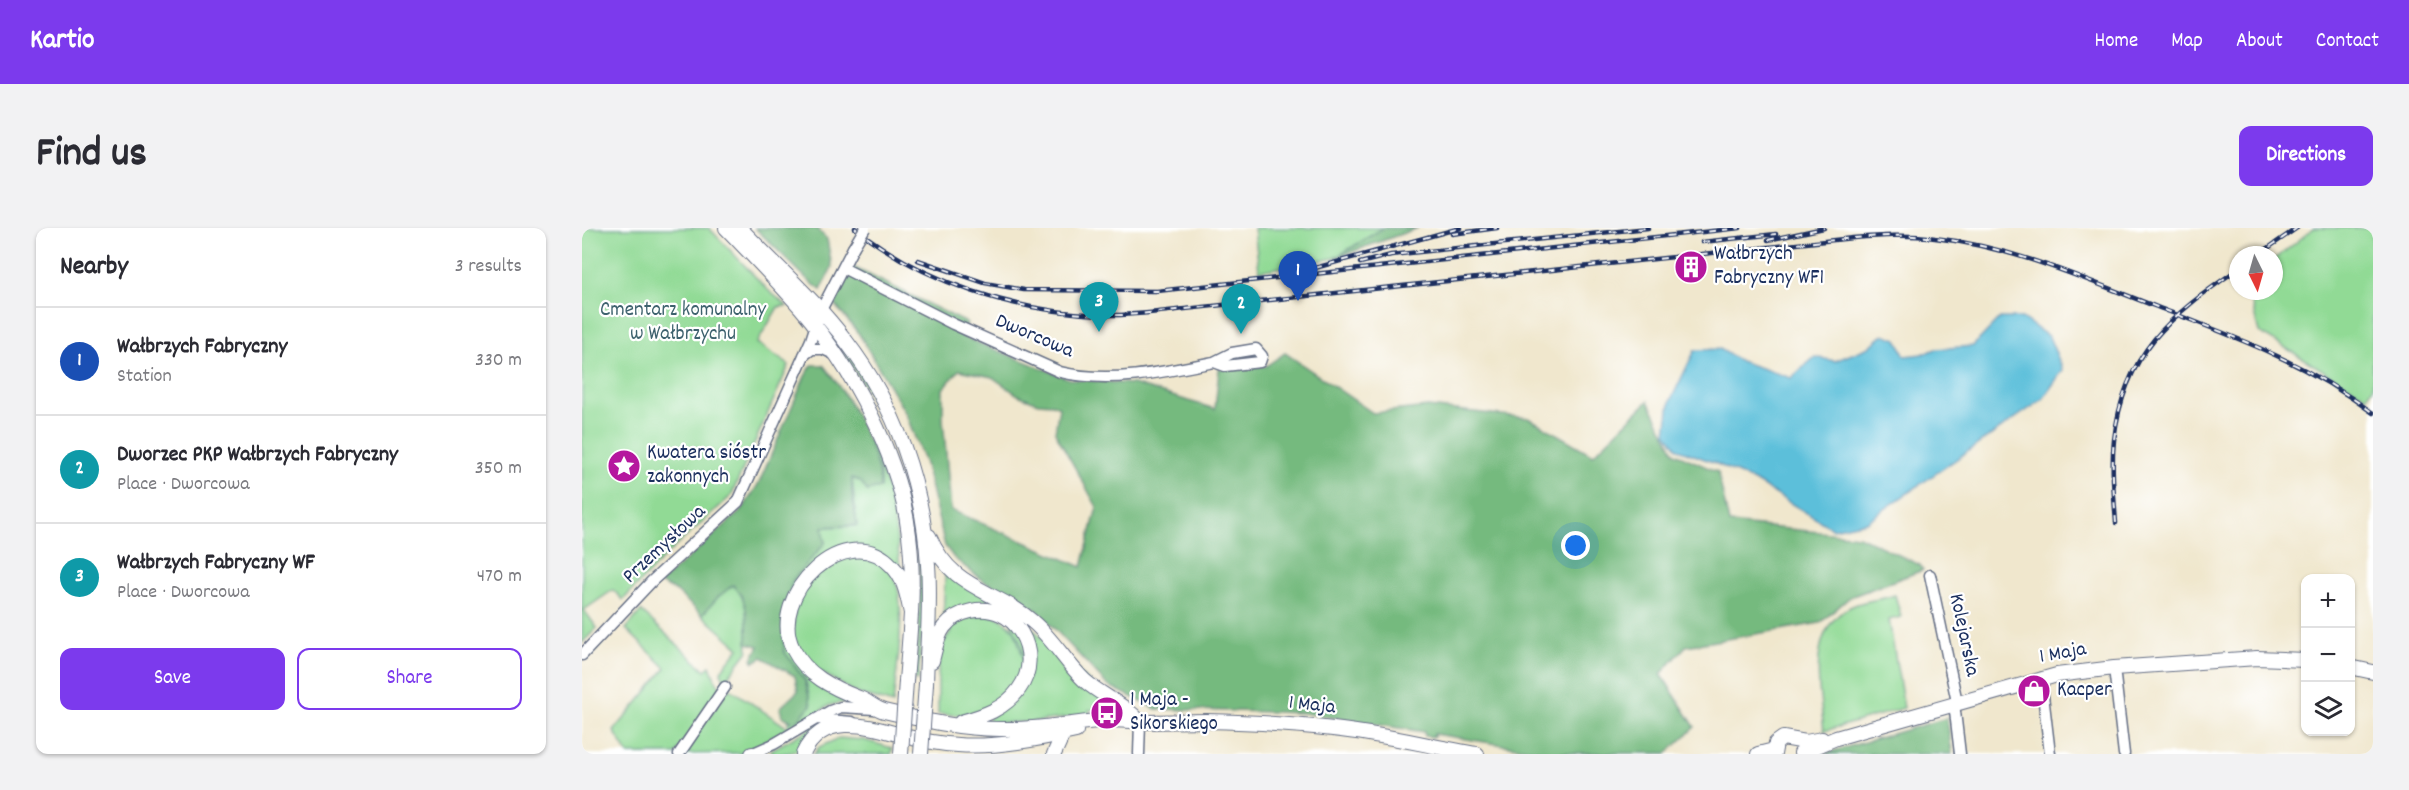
<!DOCTYPE html>
<html lang="en">
<head>
<meta charset="utf-8">
<style>
	:root { --surface:#fff; --page:#f2f2f3; --text:#2b2b33; --muted:#7c7c81; --line:#e1e1e2; --accent:#7c3aed }
	body { margin:0; font-family:Dekko,sans-serif; background:var(--page); color:var(--text) }
	.controls { position:absolute; right:18px; bottom:18px; display:grid; overflow:hidden; border-radius:12px; box-shadow:0 2px 4px #0004 }
	.controls button { width:54px; height:54px; display:grid; place-items:center; padding:0; border:0; border-bottom:2px solid var(--line); background:var(--surface); color:var(--text); font:30px sans-serif }
	.compass { position:absolute; left:1647px; top:18px; width:54px; height:54px; border-radius:50%; background:var(--surface); box-shadow:0 2px 4px #0004; rotate:175deg }
	.you { position:absolute; left:994px; top:318px; width:21px; height:21px; margin:-15px; border:4px solid #fff; border-radius:50%; background:#1a73e8; box-shadow:0 0 0 9px #1a73e833 }
	.badge { display:grid; place-items:center; width:39px; height:39px; border-radius:50%; background:var(--accent); color:#fff; font-size:20px; font-weight:700 }
	.pin { position:absolute; translate:-50% -50px; filter:drop-shadow(0 2px 3px #0008) }
	.pin::after { content:''; position:absolute; top:32px; width:21px; height:18px; background:inherit; clip-path:polygon(0 0,100% 0,50% 100%) }
	.list { margin:0; padding:0; list-style:none }
	h2 { display:flex; justify-content:space-between; align-items:center; height:78px; margin:0; padding:0 24px; font-size:26px }
	h2 small { font-size:20px; font-weight:400; color:var(--muted) }
	.list li { display:grid; grid-template-columns:39px 1fr auto; gap:18px; align-items:center; box-sizing:border-box; height:108px; padding:0 24px; border-top:2px solid var(--line) }
	.list b { display:block; font-size:22px; white-space:nowrap }
	.list p { margin:0; font-size:20px; white-space:nowrap; color:var(--muted) }
	.list em { font-size:20px; font-style:normal; color:var(--muted) }
	.actions { display:flex; gap:12px; padding:18px 24px }
	.actions a { flex:1; padding:14px 0; border:2px solid var(--accent); border-radius:12px; text-align:center; font-size:21px; color:var(--accent) }
	.actions .main { background:var(--accent); color:#fff }
	.icon { flex:none; width:33px; height:33px; fill:none; stroke:currentColor; stroke-width:2; stroke-linecap:round; stroke-linejoin:round }
	.map { position:relative; flex:none; width:1791px; height:526px; overflow:hidden; border-radius:12px }
	header { display:flex; align-items:center; gap:36px; box-sizing:border-box; height:84px; padding:0 30px; background:var(--accent); color:#fff }
	header strong { font-size:28px }
	nav { display:flex; gap:33px; margin-inline-start:auto; font-size:21px }
	.intro { display:flex; align-items:center; justify-content:space-between; box-sizing:border-box; height:144px; padding:0 36px }
	h1 { margin:0; font-size:42px }
	.button { padding:15px 27px; border-radius:12px; background:var(--accent); color:#fff; font-size:21px; font-weight:700 }
	main { display:flex; gap:36px; padding:0 36px }
	aside { flex:1; background:var(--surface); border-radius:12px; box-shadow:0 2px 4px #0004 }
	.map>svg:first-child { display:block }
</style>
</head>
<body>
<header>
<strong>Kartio</strong>
<nav><a>Home</a><a>Map</a><a>About</a><a>Contact</a></nav>
</header>
<div class="intro"><h1>Find us</h1><a class="button">Directions</a></div>
<main>
<aside>
<h2>Nearby<small>3 results</small></h2>
<ul class="list">
<li><span class="badge" style="background:#1a4fb4">1</span><div><b>Wałbrzych Fabryczny</b><p>Station</p></div><em>330 m</em></li>
<li><span class="badge" style="background:#0f9aa8">2</span><div><b>Dworzec PKP Wałbrzych Fabryczny</b><p>Place · Dworcowa</p></div><em>350 m</em></li>
<li><span class="badge" style="background:#0f9aa8">3</span><div><b>Wałbrzych Fabryczny WF</b><p>Place · Dworcowa</p></div><em>470 m</em></li>
</ul>
<div class="actions"><a class="main">Save</a><a>Share</a></div>
</aside>
<div class="map">
<svg width="1791" height="526" viewBox="0 0 1791 526">
	<rect width="100%" height="100%" fill="#fff"/>
	<filter id="ink" filterUnits="userSpaceOnUse"><feTurbulence type="fractalNoise" baseFrequency=".0167" numOctaves="2"/><feDisplacementMap in="SourceGraphic" scale="12" xChannelSelector="R" yChannelSelector="G"/><feConvolveMatrix kernelMatrix="1 2 1 2 8 2 1 2 1" color-interpolation-filters="sRGB"/></filter>
	<filter id="wash" filterUnits="userSpaceOnUse"><feTurbulence type="fractalNoise" baseFrequency=".008" numOctaves="4" result="noise"/><feDisplacementMap in="SourceGraphic" scale="24" xChannelSelector="R" yChannelSelector="G"/><feGaussianBlur stdDeviation="1.35" result="paint"/><feColorMatrix in="noise" values="0 0 0 0 0 0 0 0 0 0 0 0 0 0 0 0 0 1.4 0 .05"/><feComposite in="paint" operator="in"/></filter>
	<g filter="url(#wash)">
		<rect width="100%" height="100%" fill="#f0e7cd"/>
		<path fill="#91da95" stroke="#56847a" stroke-width="1.5" d="M0 0H127L186 62 205 78 196 79 175 115 207 137 149 268 85 326 41 372 31 362 2 382 15 400 0 415Z
			M672 0H801L753 30 677 43Z
			M1732 0H1791V159L1785 169 1677 104 1666 63H1692V32Z
			M249 101C299 168 330 241 340 324 345 366 339 411 336 453L333 452C335 417 339 382 338 347 336 253 301 178 246 103Z
			M286 213H289C306 254 315 296 318 340L283 320 218 351 205 417 270 473 248 477 207 502 206 493 211 494 216 492 229 477 224 453 202 423 200 386 211 352 243 315 241 299 275 298 270 250 279 254 285 263 298 260V244Z
			M282 328C288 331 299 333 304 337 330 360 314 443 311 476L274 465 227 437 211 409 213 383 225 354 257 331Z
			M368 345 438 389 536 481 507 482V487L449 494 403 495 447 448 427 385 361 393 363 347Z
			M151 357 160 365 164 379 166 423 143 453 139 445 140 441 157 420 120 387 136 369Z
			M1313 367 1319 389 1307 392 1322 480 1242 503C1238 462 1223 403 1268 379 1282 372 1299 372 1313 367Z
			M59 383 123 442 128 438 133 451 139 460 94 526H46L32 503 84 440 44 401Z
			M387 387C396 388 412 386 419 391 452 410 446 458 414 476 395 487 377 488 356 486 357 460 351 424 369 403L367 400Z
			M147 460 206 500 161 525 100 526Z
			M240 494H247C226 515 223 526 191 526L189 522Z
			M257 510 282 512 310 520 309 526H232L237 519Z"/>
		<path fill="#74ba7e" stroke="#48746e" stroke-width="1.5" fill-rule="evenodd" d="M173 0H234L245 11 250 39 239 62 227 53Z
			M801 0H836L753 30Z
			M269 38 385 95 379 108 487 151 551 156 633 181 637 141 684 138 703 125 791 185 846 179 947 190 1011 227 1066 173 1093 225 1136 244 1147 295 1277 308 1338 337 1341 342 1268 369 1238 395 1104 418 1079 446 1113 499 1085 525H972L852 506V509L843 508 842 504 722 485 574 481 525 457 455 382 400 352 372 330 363 318 343 236 324 186 277 106 253 77ZM377 142 410 149 436 167 456 175 471 176 477 179 473 204 515 279 500 339 369 282 361 191V161Z
			M230 137H241C264 163 298 226 298 260L285 263 279 254 270 250V265L275 297 241 299 243 315 211 352 200 386 202 423 223 453 229 477 216 492 211 494 200 488 198 480 216 463 213 448 180 429 172 434 170 431 177 418 165 415C165 394 168 373 151 357L136 369 120 387 95 364 78 355 160 282 177 255 223 148Z
			M1365 490 1370 526H1244L1245 525Z"/>
		<path fill="#5cbfda" stroke="#3c779c" stroke-width="1.5" d="M1418 90H1440L1467 109 1481 142 1461 171 1284 294 1251 301 1172 253 1133 235 1096 221 1084 205 1088 174 1113 122 1138 121 1158 133 1209 150 1233 129 1253 133 1287 119 1302 106 1315 111 1323 128 1340 126 1354 121 1391 118Z"/>
	</g>
	<g filter="url(#ink)">
		<g fill="none" stroke-linecap="round" stroke-linejoin="round">
			<defs>
				<path id="minor" d="M261 40 371 96 478 144C527 156 583 144 632 134L643 138 678 134 680 128 674 121 650 125 632 134
					M222 127 230 121H241L254 127
					M1348 347 1375 474
					M0 427 70 353 156 274 229 112 238 84 271 20
					M1532 440 1542 526
					M1459 450 1468 526
					M1372 475 1378 526
					M235 491 270 494
					M97 526 143 459
					M169 526 192 516 248 483 259 479 292 481
					M557 526 558 494"/>
				<path id="major" d="M144 0C169 26 195 52 219 80 270 140 318 228 327 307 333 355 328 404 324 453
					M158 0C193 37 233 72 264 113 314 178 341 256 346 337 349 376 345 416 344 456
					M347 308C370 363 414 361 451 394 471 411 484 435 503 453 520 468 544 477 558 494
					M329 385C325 368 323 351 310 338 265 289 184 367 211 421 224 447 251 460 277 470 286 473 292 480 302 483 340 492 379 501 418 501 454 502 490 495 526 492 537 492 548 493 559 494 580 494 602 493 624 493 667 494 709 496 751 501 800 506 847 518 895 526
					M350 433C353 422 355 408 362 399 369 390 379 385 389 383 433 373 463 426 437 461 423 481 401 488 379 494
					M1768 439 1791 444
					M1219 525 1254 510 1475 447 1532 440 1675 430 1724 432
					M170 526H171
					M221 526C242 481 289 499 326 509 342 513 360 516 376 517 413 520 458 511 494 503
					M472 526 481 506
					M1176 526 1192 522
					M1192 526 1194 515 1201 510 1224 514 1240 511"/>
			</defs>
			<use href="#minor" stroke="#666f85" stroke-width="13"/>
			<use href="#major" stroke="#666f85" stroke-width="16"/>
			<use href="#minor" stroke="#fff" stroke-width="10"/>
			<use href="#major" stroke="#fff" stroke-width="14"/>
			<defs>
				<path id="rail" d="M273 0C342 55 433 84 520 87 548 88 575 84 603 81L1271 10C1298 8 1326 6 1353 10 1431 19 1502 51 1575 79 1653 109 1723 134 1791 185
					M870 6 915 0
					M1186 12 1242 0
					M1120 14 1194 6
					M1676 27 1715 0
					M336 32 403 55 442 62 575 63 1158 0
					M778 35 809 27 1066 0
					M733 40 878 0
					M1534 295C1532 268 1529 239 1532 212 1542 124 1588 88 1656 41"/>
			</defs>
			<use href="#rail" stroke="#1b2f5e" stroke-width="4.5"/>
			<use href="#rail" stroke="#fff" stroke-width="2" stroke-dasharray="7" stroke-linecap="butt"/>
			<defs>
				<path id="minor-bridge" d="M271 20 283 0"/>
				<path id="major-bridge" d="M319 526 324 453
					M339 526 344 456"/>
			</defs>
			<use href="#minor-bridge" stroke="#666f85" stroke-width="13" stroke-linecap="butt"/>
			<use href="#major-bridge" stroke="#666f85" stroke-width="16" stroke-linecap="butt"/>
			<use href="#minor-bridge" stroke="#fff" stroke-width="10"/>
			<use href="#major-bridge" stroke="#fff" stroke-width="14"/>
		</g>
	</g>
	<defs>
		<symbol id="building-disc" viewBox="-11 -11 22 22"><circle r="9.5" fill="#b5179e" stroke="#fff"/><path d="M-4-6H4V6H1V3H-1V6H-4ZM-2.5-4.3h1.7v1.8h-1.7ZM.8-4.3h1.7v1.8H.8ZM-2.5-1h1.7V.8h-1.7ZM.8-1h1.7V.8H.8Z" fill="#fff"/></symbol>
		<symbol id="sight-disc" viewBox="-11 -11 22 22"><circle r="9.5" fill="#b5179e" stroke="#fff"/><path d="M0-6L1.8-2.2L6-1.7L2.9 1.2L3.7 5.4L0 3.3L-3.7 5.4L-2.9 1.2L-6-1.7L-1.8-2.2Z" fill="#fff"/></symbol>
		<symbol id="shop-disc" viewBox="-11 -11 22 22"><circle r="9.5" fill="#b5179e" stroke="#fff"/><path d="M-5-2.5h2.3a2.7 3.5 0 0 1 5.4 0H5L5.5 6h-11ZM-1.5-2.5h3a1.5 2.3 0 0 0-3 0Z" fill="#fff"/></symbol>
		<symbol id="bus-disc" viewBox="-11 -11 22 22"><circle r="9.5" fill="#b5179e" stroke="#fff"/><path d="M-5-6H5V4H4V6H2V4H-2V6H-4V4H-5ZM-3.5-4V0h7V-4ZM-3.5 1.2v1.5H-2V1.2ZM2 1.2v1.5H3.5V1.2Z" fill="#fff"/></symbol>
	</defs>
	<g fill-rule="evenodd">
		<use href="#building-disc" x="1090" y="20" width="38" height="38"/>
		<use href="#sight-disc" x="23" y="219" width="38" height="38"/>
		<use href="#shop-disc" x="1433" y="444" width="38" height="38"/>
		<use href="#bus-disc" x="506" y="466" width="38" height="38"/>
	</g>
	<g text-anchor="middle" dominant-baseline="central" stroke-width="4.5" stroke-linejoin="round" paint-order="stroke">
		<g font-size="21" fill="#1b2f5e" stroke="#fff" text-anchor="start">
			<text x="1132" y="27">Wałbrzych<tspan x="1132" dy="24">Fabryczny WF1</tspan></text>
			<text x="65" y="226">Kwatera sióstr<tspan x="65" dy="24">zakonnych</tspan></text>
			<text x="1475" y="463">Kacper</text>
			<text x="548" y="473">1 Maja -<tspan x="548" dy="24">Sikorskiego</tspan></text>
		</g>
		<g font-size="21" fill="#3e626e" stroke="#fff">
			<text x="101" y="83">Cmentarz komunalny<tspan x="101" dy="24">w Wałbrzychu</tspan></text>
		</g>
		<g font-size="21" fill="#1b2f5e" stroke="#fff">
			<text transform="translate(452 109) rotate(23)">Dworcowa</text>
			<text transform="translate(83 317) rotate(-43)">Przemysłowa</text>
			<text transform="translate(1381 407) rotate(78)">Kolejarska</text>
			<text transform="translate(1481 426) rotate(-10)">1 Maja</text>
			<text transform="translate(730 478) rotate(6)">1 Maja</text>
		</g>
	</g>
</svg>
<div class="controls">
<button>+</button>
<button>−</button>
<button><svg class="icon" aria-label="layers" viewBox="0 0 24 24"><path d="M12 4l9 5-9 5-9-5zM3 14l9 5 9-5"/></svg></button>
</div>
<svg class="compass" viewBox="-18 -18 36 36"><path d="M0-13l5 13h-10z" fill="#e53935"/><path d="M0 13l5-13h-10z" fill="#7c7c81"/></svg>
<div class="you"></div>
<div class="pin badge" style="left:716px;top:73px;background:#1a4fb4">1</div>
<div class="pin badge" style="left:659px;top:106px;background:#0f9aa8">2</div>
<div class="pin badge" style="left:517px;top:104px;background:#0f9aa8">3</div>
</div>
</main>
</body>
</html>
